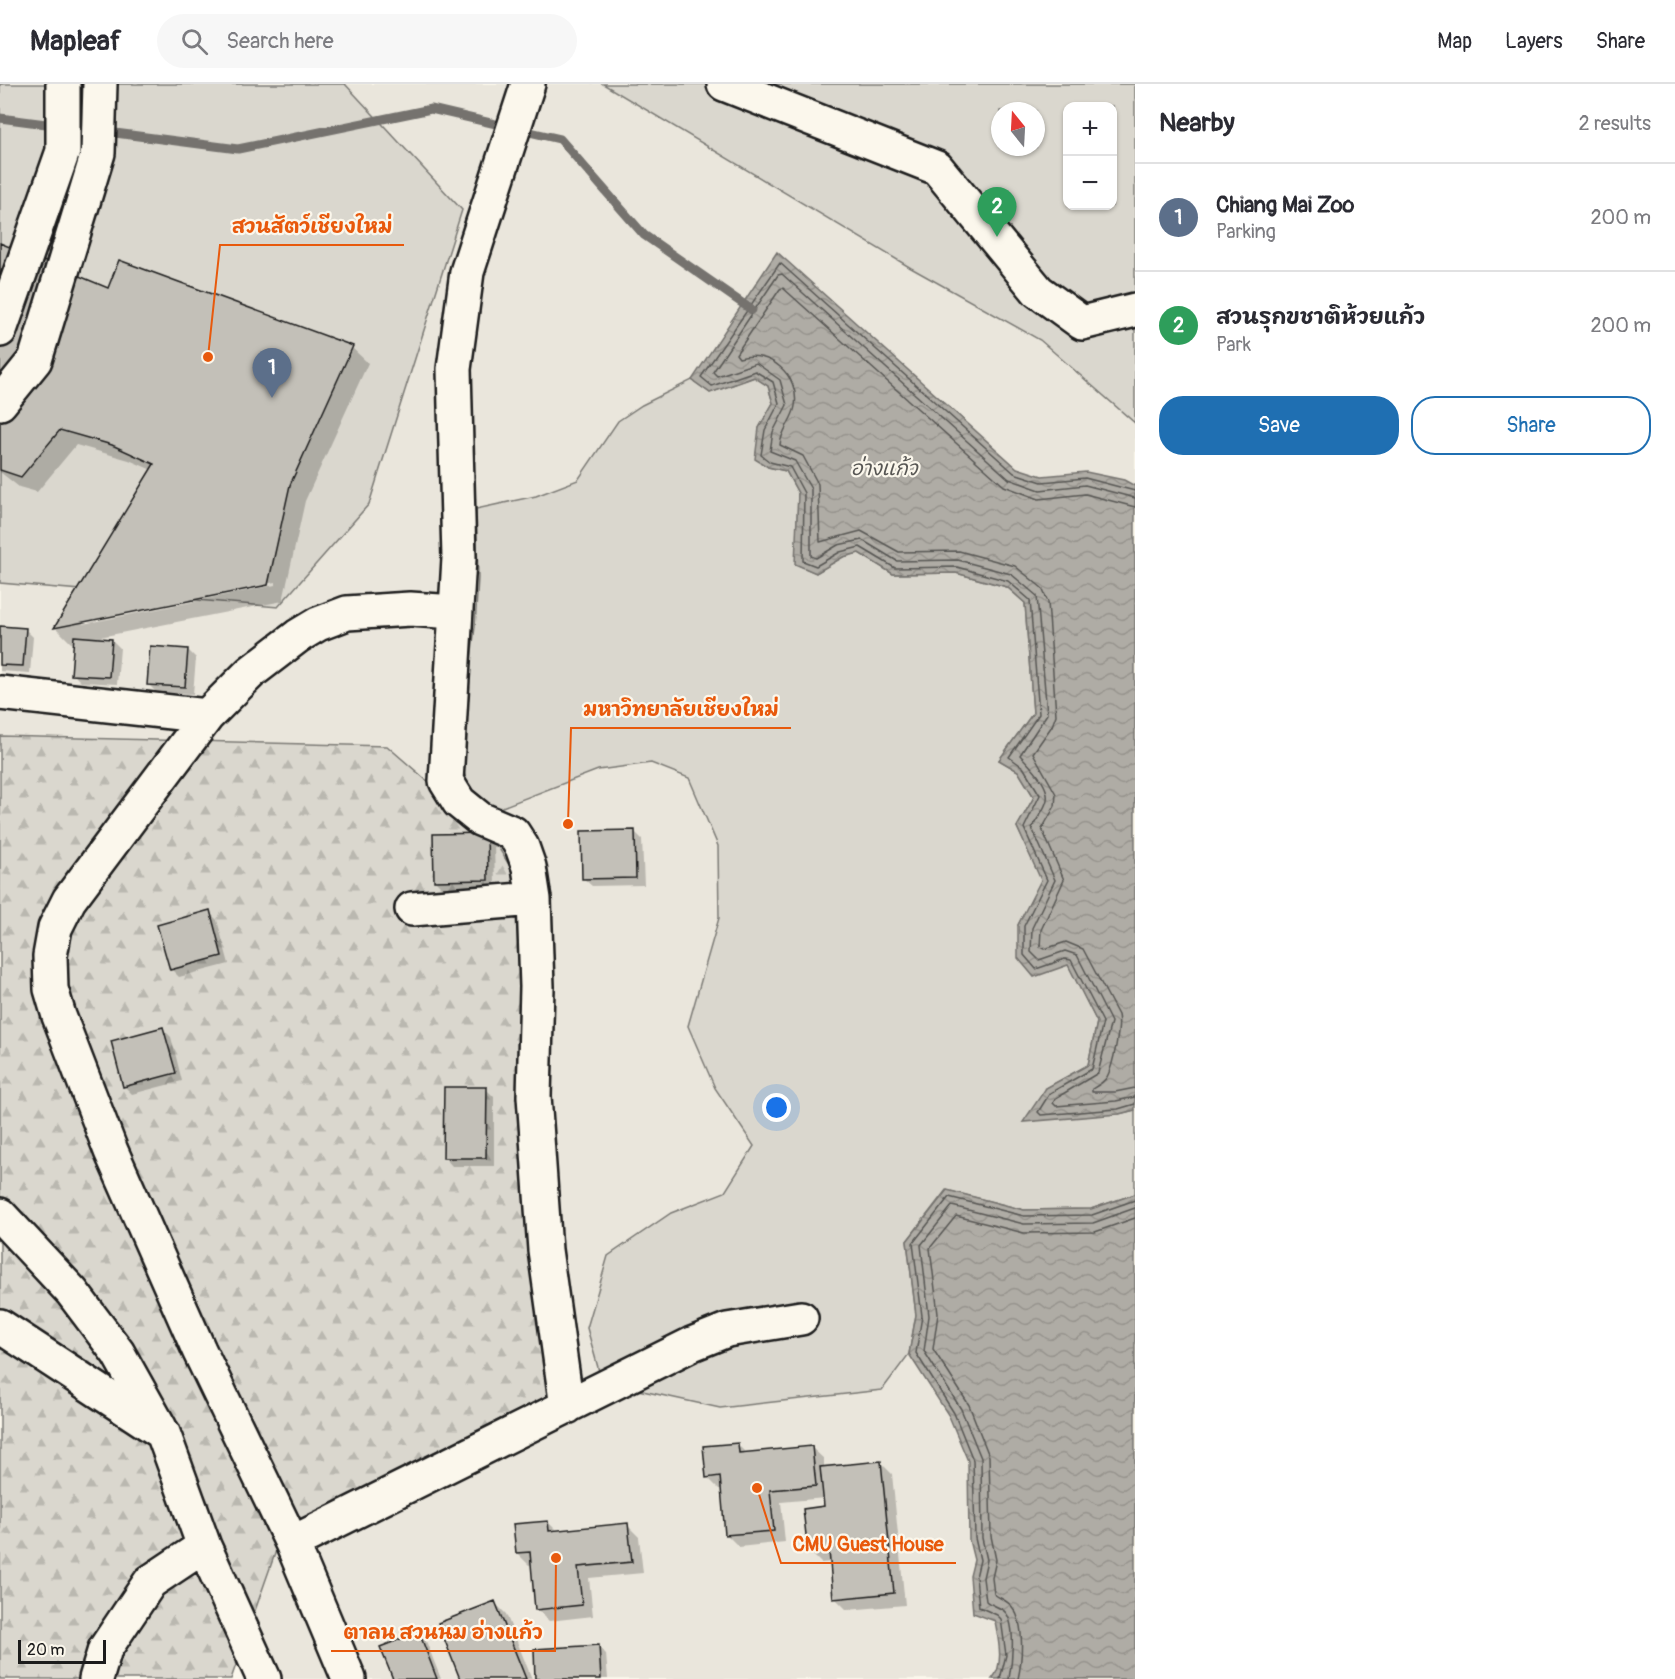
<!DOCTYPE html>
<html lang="en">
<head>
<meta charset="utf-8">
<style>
	:root { --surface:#fff; --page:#f7f7f7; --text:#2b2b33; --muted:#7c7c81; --line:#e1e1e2; --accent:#1f6fb2 }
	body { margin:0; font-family:Pangolin,"Playpen Sans Thai",sans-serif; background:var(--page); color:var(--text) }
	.controls { position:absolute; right:18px; top:18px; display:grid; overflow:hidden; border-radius:12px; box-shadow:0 2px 4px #0004 }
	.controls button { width:54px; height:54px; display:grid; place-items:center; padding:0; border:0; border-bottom:2px solid var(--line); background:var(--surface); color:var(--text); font:30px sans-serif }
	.compass { position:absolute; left:991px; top:18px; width:54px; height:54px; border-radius:50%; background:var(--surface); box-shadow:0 2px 4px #0004; rotate:342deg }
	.scale { position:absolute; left:18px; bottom:15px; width:88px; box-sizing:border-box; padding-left:6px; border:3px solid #1c1c1c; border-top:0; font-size:16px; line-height:21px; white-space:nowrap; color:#1c1c1c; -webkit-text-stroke:4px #fbf7ec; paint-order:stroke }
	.you { position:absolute; left:777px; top:1024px; width:21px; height:21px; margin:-15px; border:4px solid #fff; border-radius:50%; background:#1a73e8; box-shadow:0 0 0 9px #1a73e833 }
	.badge { display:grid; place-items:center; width:39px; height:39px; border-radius:50%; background:var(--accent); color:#fff; font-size:20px; font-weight:700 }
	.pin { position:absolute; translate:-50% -50px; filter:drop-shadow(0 2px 3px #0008) }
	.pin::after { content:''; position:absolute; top:32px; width:21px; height:18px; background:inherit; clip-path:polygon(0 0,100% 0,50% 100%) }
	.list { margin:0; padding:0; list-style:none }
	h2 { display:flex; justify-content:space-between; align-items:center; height:78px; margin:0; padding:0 24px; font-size:26px }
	h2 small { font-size:20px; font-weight:400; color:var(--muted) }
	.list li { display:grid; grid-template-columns:39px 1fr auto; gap:18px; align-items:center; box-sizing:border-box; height:108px; padding:0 24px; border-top:2px solid var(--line) }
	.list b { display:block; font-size:22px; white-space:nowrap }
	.list p { margin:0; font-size:20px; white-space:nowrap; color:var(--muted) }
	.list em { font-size:20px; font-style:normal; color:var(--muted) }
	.actions { display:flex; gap:12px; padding:18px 24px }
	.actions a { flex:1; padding:14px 0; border:2px solid var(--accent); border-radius:24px; text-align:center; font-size:21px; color:var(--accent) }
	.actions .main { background:var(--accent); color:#fff }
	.icon { flex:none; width:33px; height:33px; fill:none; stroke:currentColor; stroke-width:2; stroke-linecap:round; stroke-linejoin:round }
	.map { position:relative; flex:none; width:1135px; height:1595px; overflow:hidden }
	header { display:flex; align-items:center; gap:36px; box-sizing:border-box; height:84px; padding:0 30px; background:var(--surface); border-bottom:2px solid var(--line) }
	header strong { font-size:28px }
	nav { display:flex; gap:33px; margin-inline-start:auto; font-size:21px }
	.search { width:420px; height:54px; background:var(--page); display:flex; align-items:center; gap:15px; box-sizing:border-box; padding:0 21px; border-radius:33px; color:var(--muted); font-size:22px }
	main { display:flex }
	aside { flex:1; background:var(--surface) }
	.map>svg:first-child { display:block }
</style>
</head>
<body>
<header>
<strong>Mapleaf</strong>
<div class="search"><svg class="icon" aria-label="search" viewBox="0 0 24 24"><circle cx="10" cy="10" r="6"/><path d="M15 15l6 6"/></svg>Search here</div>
<nav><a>Map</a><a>Layers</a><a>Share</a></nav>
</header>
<main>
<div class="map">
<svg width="1135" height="1595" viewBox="0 0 1135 1595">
	<defs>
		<pattern id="forest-firs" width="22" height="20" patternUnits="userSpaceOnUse" patternTransform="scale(1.5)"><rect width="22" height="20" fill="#dad7ce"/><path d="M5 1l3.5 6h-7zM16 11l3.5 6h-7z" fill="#bab8b0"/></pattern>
		<pattern id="water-waves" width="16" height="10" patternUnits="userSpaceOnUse" patternTransform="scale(1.5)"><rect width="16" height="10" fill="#afaca5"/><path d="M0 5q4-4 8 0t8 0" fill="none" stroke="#96938d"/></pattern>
	</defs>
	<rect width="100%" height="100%" fill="#fbf7ec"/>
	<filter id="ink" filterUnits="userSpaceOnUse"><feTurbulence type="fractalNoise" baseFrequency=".0167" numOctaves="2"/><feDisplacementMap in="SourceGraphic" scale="12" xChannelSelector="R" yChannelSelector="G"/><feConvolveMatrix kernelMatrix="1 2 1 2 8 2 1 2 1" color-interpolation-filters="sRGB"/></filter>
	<g filter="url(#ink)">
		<path fill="#eae6dc" d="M345 0H603L911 184 1040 256 1135 339V1595H283L0 956V499L278 523 462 126Z"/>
		<path fill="#dad7ce" stroke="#7b7a75" stroke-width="1.5" fill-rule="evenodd" d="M0 0H345L462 126 369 420 278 523 0 499Z
			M603 0H1135V339L1040 256 911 184ZM1068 22H1112V122H1068ZM1000 27H1036V63H1000Z
			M755 293 768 302 773 319 759 344 768 383 786 387 798 409 796 480 816 489 843 473 859 469 893 490 956 489 1007 503 1025 519 1033 629 999 676 1018 687 1034 713 1017 743 1042 796 1018 841 1068 880 1097 938 1088 981 1046 1004 1119 1030 1135 1026V1110L1091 1125 1024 1126 946 1106 907 1157 916 1231 909 1270 882 1306 720 1324 602 1298 587 1244 608 1172 671 1129 725 1108 754 1062 715 1004 688 942 719 834 718 762 689 694 651 679 598 686 492 727 470 708 459 672 475 543 478 494 476 425 536 412 578 396 618 337 642 321 692 296 710 309Z"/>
		<path fill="url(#forest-firs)" stroke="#7b7a75" stroke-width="1.5" d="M0 652 387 662 492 753 516 792 525 1107 557 1344 285 1441 231 1595H0Z"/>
		<path fill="url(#water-waves)" stroke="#74726e" stroke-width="1.5" d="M777 168 1017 384 1042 392 1086 388 1124 396 1135 402V1026L1119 1030 1023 1038 1046 1004 1088 981 1097 938 1068 881 1034 893 1018 874V841L1041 796 1017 743 1034 713 1018 687 999 676 1033 629 1025 519 1007 503 956 489 893 490 859 469 843 473 816 489 795 480 798 409 786 387 768 383 755 375 759 344 773 319 768 302 754 293 710 309 692 296Z
			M947 1106 1024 1126 1091 1125 1135 1110V1595H992C1005 1581 998 1554 995 1537L973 1529 970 1492 974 1476 969 1456 968 1377 949 1332 909 1270 916 1231 907 1157Z"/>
		<path fill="#0003" fill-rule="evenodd" d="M0 160 109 206 352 264 368 279 305 417 283 517 95 554 112 556 120 564 117 600 81 598 73 590 75 558 71 559 56 544 152 386 129 376 76 361 37 408 19 403 0 388ZM275 498V501L83 540V537Z
			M0 543 25 545 33 553 30 589 0 587Z
			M188 566 196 574 193 610 156 608 148 600Z
			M634 747 642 755 644 801 592 802 584 795Z
			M486 750 494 758 495 803 443 805 435 797Z
			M209 828 217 836 229 880 179 893 171 885Z
			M163 945 171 953 182 997 132 1010 124 1002Z
			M486 1005 494 1013V1082H452L445 1074Z
			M737 1360 747 1370 811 1363 824 1375V1384L880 1378 892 1390 905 1521 847 1526 835 1514 831 1478 821 1479 809 1467 826 1424 825 1414 781 1418 785 1458 739 1463 727 1451 722 1405H719L707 1393Z
			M548 1438 557 1447 627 1441 639 1453 643 1489 589 1494 593 1532 549 1537 537 1525 532 1480 529 1481 517 1469Z
			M494 1518 506 1530 532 1595H462Z
			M418 1549 426 1557 441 1595H395Z
			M598 1562 606 1570 608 1595H537Z"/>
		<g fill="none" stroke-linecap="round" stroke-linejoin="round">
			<path stroke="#575653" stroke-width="1.5" d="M1135 407 1085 394 1042 398 1014 389 780 179 701 293 712 302 755 287 773 298 779 319 765 346 761 371 770 378 790 383 804 409 803 477 816 482 840 468 860 463 895 484 957 483 1008 497 1030 516 1039 630 1009 673 1023 683 1040 711 1024 744 1047 796 1024 842V871L1036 885 1065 875 1071 876 1103 938 1092 985 1050 1009 1038 1028 1041 1031 1118 1025 1135 1020
				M1135 414 1085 401 1040 406 1009 395 782 190 778 191 713 288 717 292 756 279 780 296 787 321 773 348 770 367 795 377 811 405V472L816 474 838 461 862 456 897 477 958 476 1011 490 1037 512 1047 630 1020 671C1029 681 1053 703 1046 719 1043 728 1036 736 1032 744L1055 796 1032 844 1031 868 1039 876 1065 867 1077 871 1111 938 1098 989 1056 1014 1053 1019 1056 1022 1116 1017 1135 1013
				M1135 423 1085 410 1039 415 1004 402 783 204 780 205 736 270 739 274C769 265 800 291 795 322 793 336 781 346 780 361L803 372 818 400 820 458 861 447 899 468 959 467 1015 482 1042 504 1048 518 1056 631 1052 642 1033 669 1056 710 1055 722 1042 745 1064 796 1041 846 1040 863 1044 865 1066 858 1083 865 1118 931C1121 943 1113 982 1107 993 1103 999 1097 1002 1092 1005V1008H1115L1135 1004
				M1000 1595 1006 1571 1001 1535 997 1531 979 1523 976 1493 980 1476 975 1454 973 1376 954 1329 916 1269 922 1232 913 1159 949 1113 1024 1132 1092 1131 1135 1116
				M1009 1595C1012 1579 1016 1542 1006 1529 1001 1522 991 1522 986 1517L983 1494 987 1476 982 1454 981 1374 961 1325 924 1267 929 1232 921 1161 952 1122 1024 1140 1093 1139 1135 1124
				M1018 1595C1022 1577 1025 1540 1013 1524 1008 1516 1000 1515 994 1510L992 1494 996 1476 991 1452 989 1372 969 1321 933 1265 938 1230 930 1164 956 1132 1024 1149 1095 1148 1135 1134"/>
			<path stroke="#74726e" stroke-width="9" d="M0 34 238 65 431 25 560 55 644 151 752 226"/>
		</g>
		<path fill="#c3c0b8" stroke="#1c1c1c" stroke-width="1.5" d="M0 159 108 204 119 176 353 262 290 401 268 501 54 544 154 380 112 361 60 346 21 393 0 386Z
			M0 542 26 544 23 582 0 581Z
			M74 552 112 555 109 593 71 591Z
			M150 562 188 565 185 603 147 601Z
			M635 746 636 794 582 795 581 747Z
			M487 749 488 796 434 797 433 750Z
			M210 826 222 872 170 886 157 841Z
			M163 943 176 989 123 1003 111 957Z
			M444 1003H487L486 1074H443Z
			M738 1359 739 1369 812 1362 816 1402 770 1406 774 1447 725 1451 720 1392 706 1394 703 1362Z
			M881 1377 894 1509 833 1515 829 1466 808 1468 803 1425 824 1422 820 1383Z
			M548 1437 549 1447 628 1439 632 1478 578 1483 582 1521 535 1526 530 1468 516 1469 513 1440Z
			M495 1517 526 1595H460L438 1539Z
			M419 1548 437 1595H393L380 1563Z
			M599 1561 601 1595H535L534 1565Z"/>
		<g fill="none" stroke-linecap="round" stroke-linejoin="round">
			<defs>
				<path id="minor" d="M528 0 467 188 454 285 459 474 446 697 459 718 480 735 513 749 522 763 529 783 534 815 537 903 534 1012 545 1166 567 1323
					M724 0 937 84 1038 207 1082 239 1135 226
					M0 246 63 67V0
					M0 319 35 276 98 69 100 0
					M0 609 207 632
					M412 825 534 815
					M0 1131 72 1208 118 1269 160 1344
					M0 1242 163 1349 204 1462 150 1498 105 1565 96 1595
					M292 1459 692 1260 727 1246 801 1234
					M204 1462 264 1595
					M349 1595 292 1459 199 1266 111 1067 59 932 51 905 50 872 55 844 69 816 207 632 251 588 298 552 318 540 347 529 410 525 455 528"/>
			</defs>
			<use href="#minor" stroke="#1c1c1c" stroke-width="38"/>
			<use href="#minor" stroke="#fbf7ec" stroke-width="33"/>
		</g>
	</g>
	<g text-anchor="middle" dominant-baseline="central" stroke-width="4.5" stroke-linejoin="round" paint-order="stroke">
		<g font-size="20" font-style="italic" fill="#575653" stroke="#fbf7ec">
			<text x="884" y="384">อ่างแก้ว</text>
		</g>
	</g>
	<path fill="none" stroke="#e8590c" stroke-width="2" d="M208 273L220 161H404M568 740L571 644H791M757 1404L781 1479H956M556 1474L555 1567H331"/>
	<g fill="#e8590c" stroke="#fbf7ec" stroke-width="2">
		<circle cx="208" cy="273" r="6"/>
		<circle cx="568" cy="740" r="6"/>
		<circle cx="757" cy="1404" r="6"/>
		<circle cx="556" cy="1474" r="6"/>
	</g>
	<g font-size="20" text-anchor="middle" font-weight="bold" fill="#e8590c" stroke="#fbf7ec" stroke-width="4.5" stroke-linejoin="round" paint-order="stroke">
		<text x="312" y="149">สวนสัตว์เชียงใหม่</text>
		<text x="681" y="632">มหาวิทยาลัยเชียงใหม่</text>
		<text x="868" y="1467">CMU Guest House</text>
		<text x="443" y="1555">ตาลน สวนนม อ่างแก้ว</text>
	</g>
</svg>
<div class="controls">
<button>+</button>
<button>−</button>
</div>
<svg class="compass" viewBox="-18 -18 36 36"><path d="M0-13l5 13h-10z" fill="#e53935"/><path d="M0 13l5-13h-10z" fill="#7c7c81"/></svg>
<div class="scale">20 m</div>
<div class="you"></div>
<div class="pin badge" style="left:272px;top:314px;background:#5c6f8a">1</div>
<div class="pin badge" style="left:997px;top:153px;background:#2e9e5b">2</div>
</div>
<aside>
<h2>Nearby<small>2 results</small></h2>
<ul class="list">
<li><span class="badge" style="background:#5c6f8a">1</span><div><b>Chiang Mai Zoo</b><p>Parking</p></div><em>200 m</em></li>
<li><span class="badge" style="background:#2e9e5b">2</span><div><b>สวนรุกขชาติห้วยแก้ว</b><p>Park</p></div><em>200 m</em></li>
</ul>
<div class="actions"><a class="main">Save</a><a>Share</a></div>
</aside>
</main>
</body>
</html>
